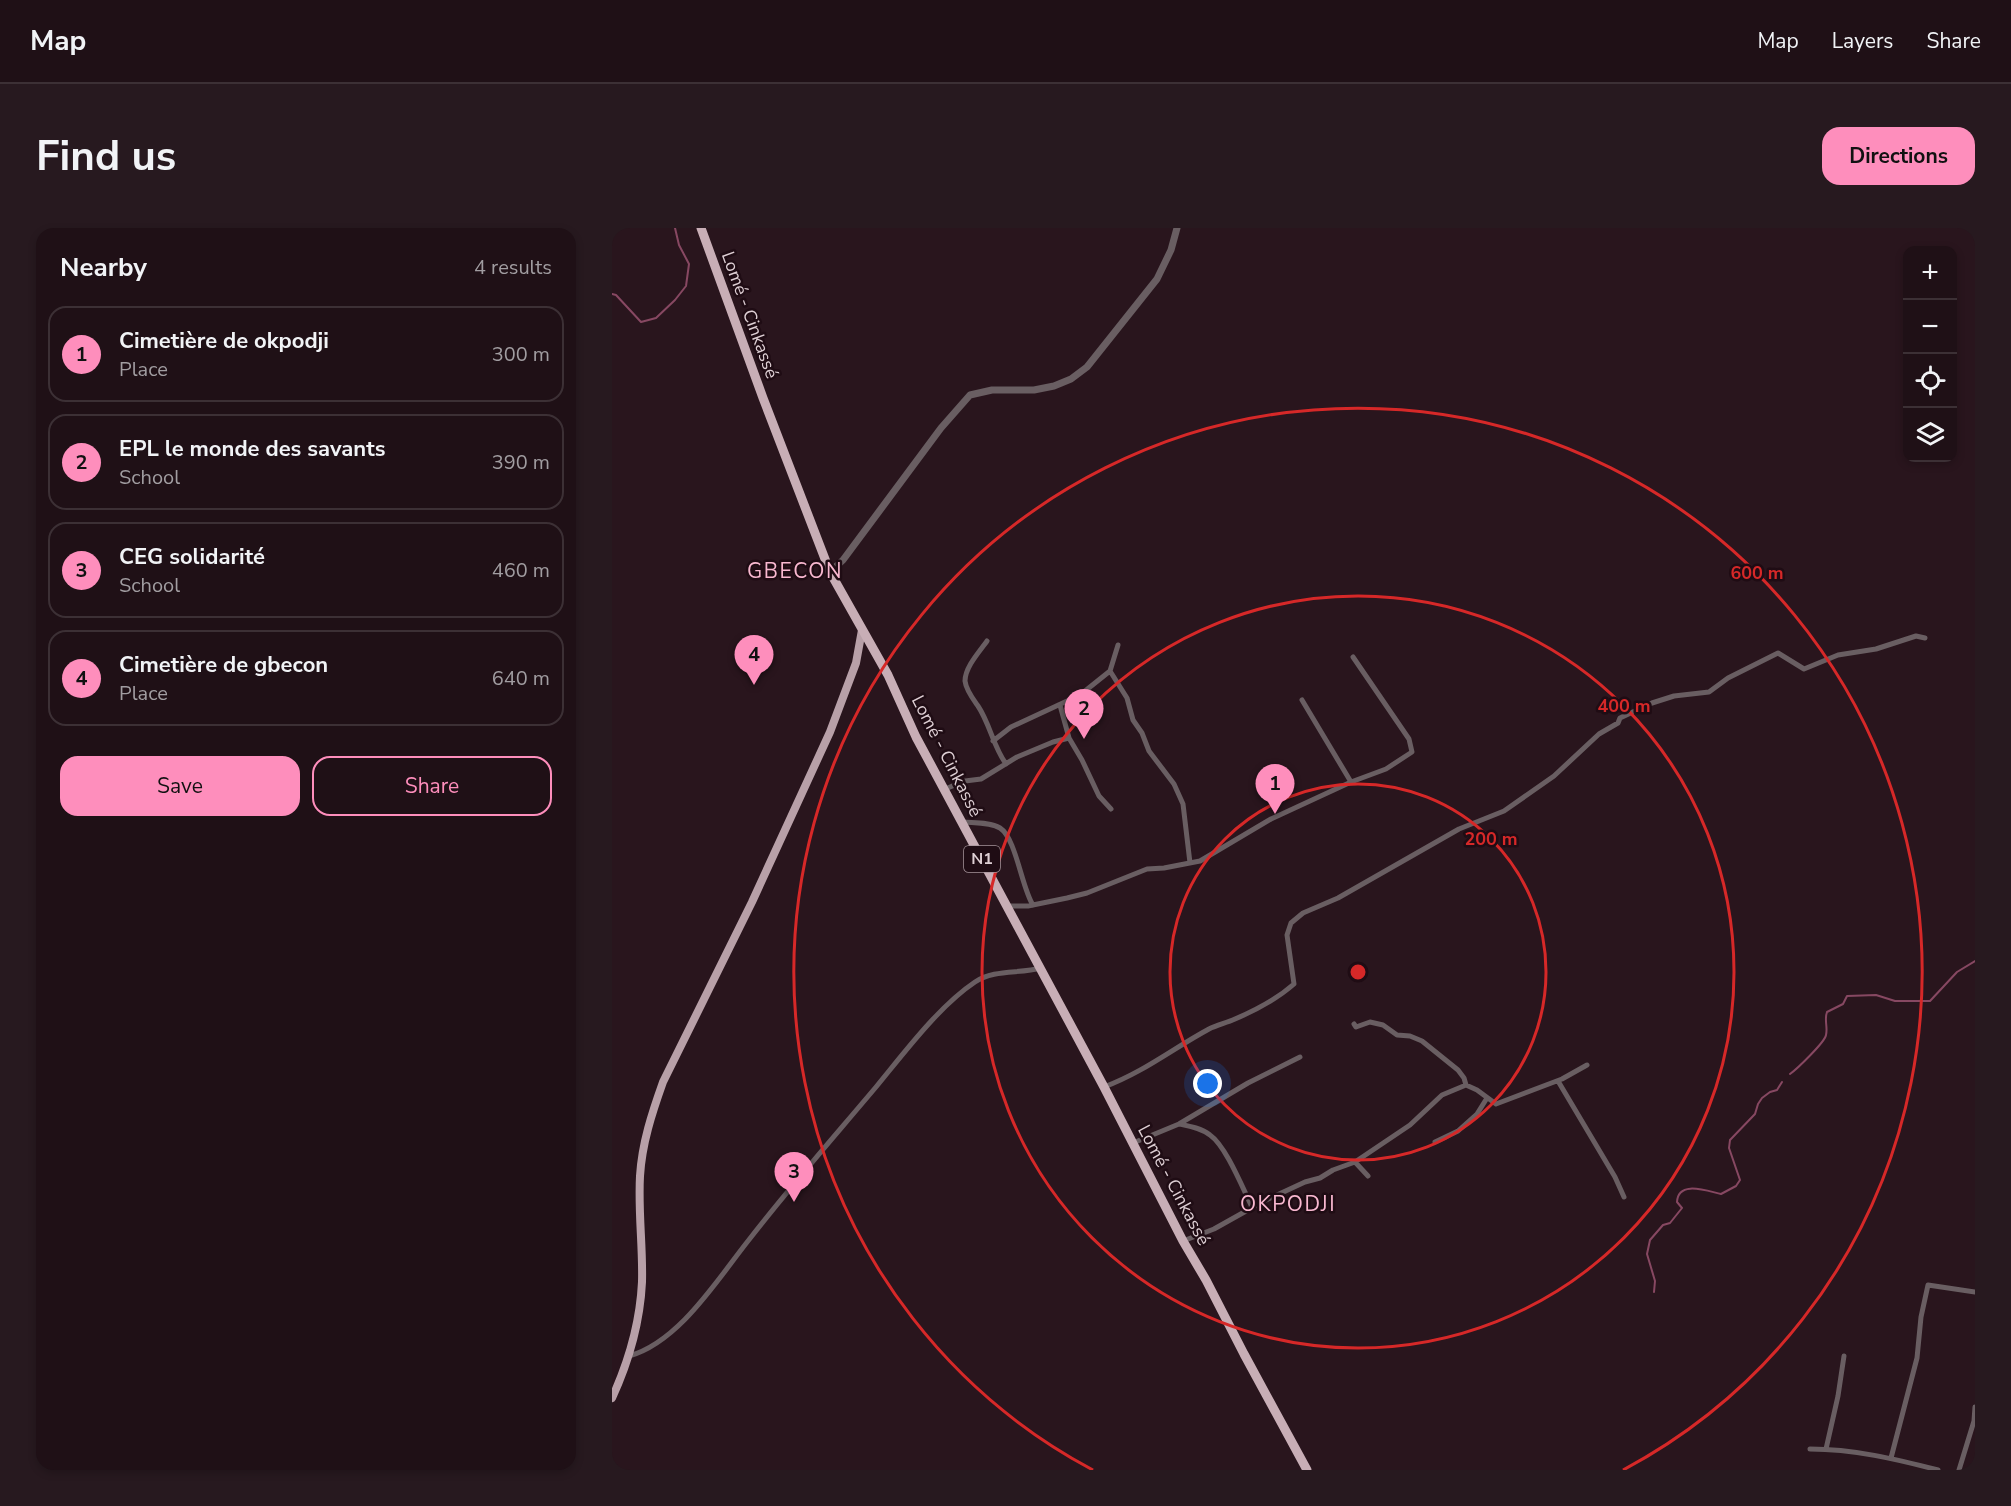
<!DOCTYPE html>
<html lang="en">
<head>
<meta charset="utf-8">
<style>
	:root { --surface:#1f1016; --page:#27191f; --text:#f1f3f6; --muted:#a19da1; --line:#3c3035; --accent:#fe8ebc }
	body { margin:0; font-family:"Nunito Sans",sans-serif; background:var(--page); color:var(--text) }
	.controls { position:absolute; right:18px; top:18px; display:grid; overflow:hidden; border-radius:12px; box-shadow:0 3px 9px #0003 }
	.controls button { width:54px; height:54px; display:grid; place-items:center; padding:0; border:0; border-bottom:2px solid var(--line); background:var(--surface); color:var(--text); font:30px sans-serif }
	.you { position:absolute; left:596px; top:856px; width:21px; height:21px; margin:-15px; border:4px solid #fff; border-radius:50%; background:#1a73e8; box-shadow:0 0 0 9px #1a73e833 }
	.badge { display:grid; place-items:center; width:39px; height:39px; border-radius:50%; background:var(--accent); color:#111; font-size:20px; font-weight:700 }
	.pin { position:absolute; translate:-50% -50px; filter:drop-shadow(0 2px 3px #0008) }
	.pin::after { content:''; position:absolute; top:32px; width:21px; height:18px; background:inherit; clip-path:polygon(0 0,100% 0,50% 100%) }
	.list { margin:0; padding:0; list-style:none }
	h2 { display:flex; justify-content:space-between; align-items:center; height:78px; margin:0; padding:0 24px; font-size:26px }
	h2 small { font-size:20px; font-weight:400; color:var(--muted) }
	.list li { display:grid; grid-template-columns:39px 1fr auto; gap:18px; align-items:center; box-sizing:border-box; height:96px; margin:0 12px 12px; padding:0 12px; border:2px solid var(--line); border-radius:18px }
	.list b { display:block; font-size:22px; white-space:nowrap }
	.list p { margin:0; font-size:20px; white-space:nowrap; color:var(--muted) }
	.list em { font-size:20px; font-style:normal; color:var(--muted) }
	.actions { display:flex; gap:12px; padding:18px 24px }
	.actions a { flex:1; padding:14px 0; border:2px solid var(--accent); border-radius:18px; text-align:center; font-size:21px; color:var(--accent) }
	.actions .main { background:var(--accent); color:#111 }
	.icon { flex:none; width:33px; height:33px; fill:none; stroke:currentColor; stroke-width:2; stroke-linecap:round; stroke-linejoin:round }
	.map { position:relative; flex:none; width:1363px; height:1242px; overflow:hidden; border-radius:18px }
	header { display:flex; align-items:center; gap:36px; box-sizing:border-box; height:84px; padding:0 30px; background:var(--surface); border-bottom:2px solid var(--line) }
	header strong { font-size:28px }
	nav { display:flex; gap:33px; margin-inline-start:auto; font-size:21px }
	.intro { display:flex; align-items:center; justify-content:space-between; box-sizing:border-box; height:144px; padding:0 36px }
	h1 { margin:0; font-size:42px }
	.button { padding:15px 27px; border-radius:18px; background:var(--accent); color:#111; font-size:21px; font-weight:700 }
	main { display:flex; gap:36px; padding:0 36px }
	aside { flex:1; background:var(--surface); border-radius:18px; box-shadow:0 3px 9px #0003 }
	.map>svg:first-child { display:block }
</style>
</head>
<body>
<header>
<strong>Map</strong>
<nav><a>Map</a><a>Layers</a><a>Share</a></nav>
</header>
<div class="intro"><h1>Find us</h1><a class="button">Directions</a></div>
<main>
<aside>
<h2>Nearby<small>4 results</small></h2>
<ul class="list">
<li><span class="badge">1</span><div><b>Cimetière de okpodji</b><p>Place</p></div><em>300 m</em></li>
<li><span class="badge">2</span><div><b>EPL le monde des savants</b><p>School</p></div><em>390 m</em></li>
<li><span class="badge">3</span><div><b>CEG solidarité</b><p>School</p></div><em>460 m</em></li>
<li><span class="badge">4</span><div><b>Cimetière de gbecon</b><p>Place</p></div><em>640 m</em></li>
</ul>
<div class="actions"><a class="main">Save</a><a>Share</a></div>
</aside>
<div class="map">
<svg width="1363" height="1242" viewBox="0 0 1363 1242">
	<rect width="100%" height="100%" fill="#29151d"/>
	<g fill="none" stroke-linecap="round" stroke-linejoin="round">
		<path stroke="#874862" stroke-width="2" d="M0 66 4 67 29 94 44 90 63 72 74 58 77 36 67 17 63 0
			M1178 846C1185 841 1213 814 1214 807 1216 799 1212 792 1215 784L1231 776 1235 768 1264 767 1283 773H1318L1345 744 1363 733
			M1042 1064 1043 1053 1035 1026 1038 1012 1051 997 1058 995 1070 980 1065 974C1066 952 1095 963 1109 966L1124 958 1128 952 1117 920 1118 912 1143 886 1146 876 1150 870 1158 864 1165 862 1170 854"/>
		<path stroke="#695e62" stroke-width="5" d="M375 413C368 423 353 439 353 453 354 462 361 471 366 478 378 496 381 518 394 536
			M498 443 515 470 521 492 530 505 537 523 562 556 571 576 578 635
			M690 472 739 554
			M448 477 457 510 470 532 487 568 499 581
			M381 513 399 499 468 467 498 443 506 417
			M333 561 353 553 369 551 405 529 441 514 457 510
			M351 594C362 595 378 594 388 600 404 610 410 661 421 677
			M396 678H416L455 670 475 665 535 641 552 640 588 633 659 591 739 554 774 541 800 524 797 511 741 429
			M742 796 744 799 758 794 771 797 785 807 798 808 810 813 846 842 852 850 854 857 865 862 884 876 950 851 975 837
			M946 853 1003 949 1012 969
			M492 859C532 844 560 821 597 801 605 797 614 795 623 791 644 782 665 771 682 756L675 707 679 695 691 685 726 670 847 601 892 583 942 548 987 506 1006 495 1008 490 1040 475 1062 468 1097 464 1116 450 1166 425 1192 441 1226 427 1264 421 1304 408 1313 410
			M567 896C577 898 589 900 598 907 614 918 631 961 640 979
			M823 914 846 903 865 886 875 870
			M521 915 567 896 636 855 688 829
			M743 934 756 948
			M571 1013 602 1001 652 973 693 954 708 950 721 942 743 934 798 897 830 867 854 857
			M17 1128C67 1114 105 1052 136 1013 177 960 221 910 264 859 292 825 327 778 363 754 382 741 407 746 429 740
			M1198 1221C1241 1221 1284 1231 1326 1242
			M1214 1221 1226 1168 1232 1128
			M1279 1230 1305 1130 1309 1089 1316 1057 1363 1064
			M1347 1242 1362 1193 1363 1179"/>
		<path stroke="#695e62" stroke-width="7" d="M218 344 231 332 329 200 358 167 380 162H422L442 158 459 151 475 139 545 51 559 22 565 0"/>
		<path stroke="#b8a0a8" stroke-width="8" d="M0 1170C17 1133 28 1095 30 1054 31 1019 26 984 28 948 30 915 40 885 51 854L140 674 218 504 244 435 250 402"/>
		<path stroke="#c8aeb6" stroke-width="9" d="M89 0 151 170 218 344 276 447 304 509 492 859 571 1013 594 1052 632 1126 695 1242"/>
	</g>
	<g fill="none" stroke="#d62828" stroke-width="3">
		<circle cx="746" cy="744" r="188"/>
		<circle cx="746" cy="744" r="376"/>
		<path d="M481 1242A564 564 0 1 1 1011 1242"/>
	</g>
	<g text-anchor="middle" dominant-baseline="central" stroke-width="5" stroke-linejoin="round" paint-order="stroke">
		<rect fill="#1f0c14" stroke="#a5949a" stroke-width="1.5" x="352" y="618" width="36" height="26" rx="4.5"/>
		<g font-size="16" font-weight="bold" fill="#decfd4">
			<text x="370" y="631">N1</text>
		</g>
		<g font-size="18" fill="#decfd4" stroke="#1f0c14">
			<text transform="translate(138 87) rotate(70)">Lomé - Cinkassé</text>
			<text transform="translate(335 528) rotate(63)">Lomé - Cinkassé</text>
			<text transform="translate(562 957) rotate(62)">Lomé - Cinkassé</text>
		</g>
		<g font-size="21" letter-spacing="1.5" fill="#f9b8d0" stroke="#1f0c14">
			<text x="183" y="343">GBECON</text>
			<text x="676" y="976">OKPODJI</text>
		</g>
	</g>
	<circle cx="746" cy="744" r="9" fill="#d62828" stroke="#1f0c14" stroke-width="3"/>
	<g font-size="18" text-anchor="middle" font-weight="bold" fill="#d62828" stroke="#1f0c14" stroke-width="5" stroke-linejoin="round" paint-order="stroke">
		<text x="1145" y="351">600 m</text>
		<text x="1012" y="484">400 m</text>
		<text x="879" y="617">200 m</text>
	</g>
</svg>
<div class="controls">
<button>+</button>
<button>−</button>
<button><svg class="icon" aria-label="locate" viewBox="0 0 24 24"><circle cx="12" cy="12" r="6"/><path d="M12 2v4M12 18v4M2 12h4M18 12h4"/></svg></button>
<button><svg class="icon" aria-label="layers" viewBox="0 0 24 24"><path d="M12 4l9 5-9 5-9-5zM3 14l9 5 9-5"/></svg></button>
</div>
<div class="you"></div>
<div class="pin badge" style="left:663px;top:586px">1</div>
<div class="pin badge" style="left:472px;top:511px">2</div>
<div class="pin badge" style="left:182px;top:974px">3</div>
<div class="pin badge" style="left:142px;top:457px">4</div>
</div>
</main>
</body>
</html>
